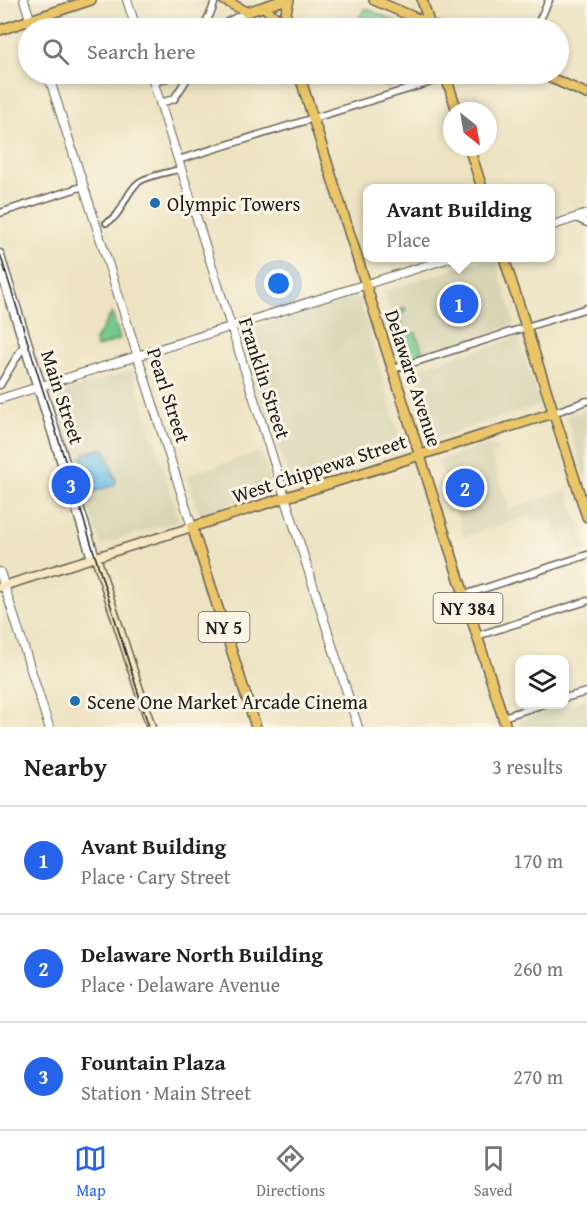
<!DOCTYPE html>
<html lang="en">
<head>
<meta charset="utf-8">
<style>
	:root { --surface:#fff; --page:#f2f2f2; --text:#222; --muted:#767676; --line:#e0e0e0; --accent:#2563eb }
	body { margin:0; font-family:"Gentium Book Plus",serif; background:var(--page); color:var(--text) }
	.controls { position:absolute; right:18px; bottom:18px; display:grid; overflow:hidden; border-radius:12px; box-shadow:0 3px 9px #0003 }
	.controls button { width:54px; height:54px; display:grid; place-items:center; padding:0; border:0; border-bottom:2px solid var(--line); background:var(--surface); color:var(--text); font:30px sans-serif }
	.compass { position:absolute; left:443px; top:102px; width:54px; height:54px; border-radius:50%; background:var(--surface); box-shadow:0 3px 9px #0003; rotate:149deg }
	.you { position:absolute; left:279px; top:284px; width:21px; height:21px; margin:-15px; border:4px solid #fff; border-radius:50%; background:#1a73e8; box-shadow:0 0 0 9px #1a73e833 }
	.badge { display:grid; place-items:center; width:39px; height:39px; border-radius:50%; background:var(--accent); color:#fff; font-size:20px; font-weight:700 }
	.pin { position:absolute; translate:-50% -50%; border:3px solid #fff; box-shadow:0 2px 6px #0006 }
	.popup { position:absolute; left:363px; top:184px; width:192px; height:78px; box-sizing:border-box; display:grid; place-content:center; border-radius:12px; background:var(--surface); filter:drop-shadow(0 2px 4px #0005); font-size:20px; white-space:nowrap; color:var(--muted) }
	.popup b { font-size:22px; color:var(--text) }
	.popup::after { content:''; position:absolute; left:50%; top:100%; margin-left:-12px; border:12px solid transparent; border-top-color:var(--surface) }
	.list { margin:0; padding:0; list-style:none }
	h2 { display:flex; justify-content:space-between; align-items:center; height:78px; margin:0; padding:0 24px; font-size:26px }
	h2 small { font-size:20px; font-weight:400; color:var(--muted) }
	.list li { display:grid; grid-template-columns:39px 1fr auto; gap:18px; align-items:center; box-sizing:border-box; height:108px; padding:0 24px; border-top:2px solid var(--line) }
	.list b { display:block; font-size:22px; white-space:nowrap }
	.list p { margin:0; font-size:20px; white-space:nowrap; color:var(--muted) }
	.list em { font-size:20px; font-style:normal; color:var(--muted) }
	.icon { flex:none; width:33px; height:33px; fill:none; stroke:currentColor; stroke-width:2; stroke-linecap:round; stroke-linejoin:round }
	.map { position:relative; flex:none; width:587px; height:727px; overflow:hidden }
	.search { position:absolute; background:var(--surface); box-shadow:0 3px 9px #0003; left:18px; right:18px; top:18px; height:66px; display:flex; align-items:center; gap:15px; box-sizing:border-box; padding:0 21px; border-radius:33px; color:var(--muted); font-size:22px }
	.sheet { height:402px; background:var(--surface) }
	nav { display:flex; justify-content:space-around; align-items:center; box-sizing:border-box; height:84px; border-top:2px solid var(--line); background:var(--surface); font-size:16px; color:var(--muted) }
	nav a { display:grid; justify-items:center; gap:3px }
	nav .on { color:var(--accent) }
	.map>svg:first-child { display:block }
</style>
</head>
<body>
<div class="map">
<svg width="587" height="727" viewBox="0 0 587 727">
	<rect width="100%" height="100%" fill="#fcf5e5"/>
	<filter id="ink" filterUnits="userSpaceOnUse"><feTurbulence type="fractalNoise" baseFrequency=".0167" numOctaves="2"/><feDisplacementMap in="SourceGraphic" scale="12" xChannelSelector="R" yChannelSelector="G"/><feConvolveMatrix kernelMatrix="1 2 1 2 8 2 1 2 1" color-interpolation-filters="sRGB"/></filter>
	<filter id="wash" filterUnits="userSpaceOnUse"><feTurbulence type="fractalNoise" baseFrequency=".008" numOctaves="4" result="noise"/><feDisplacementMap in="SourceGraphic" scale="24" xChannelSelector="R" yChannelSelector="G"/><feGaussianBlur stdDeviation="1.35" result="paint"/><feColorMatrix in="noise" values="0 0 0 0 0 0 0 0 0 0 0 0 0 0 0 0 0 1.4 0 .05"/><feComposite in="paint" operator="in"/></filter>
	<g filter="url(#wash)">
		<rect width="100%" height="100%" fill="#ede3c2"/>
		<path fill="#d8d5b5" d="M490 258H495L515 324 406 359 384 291Z
			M354 296 360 299 403 450 290 485 240 332Z
			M519 337 540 405 430 440 409 371Z
			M132 370 179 520 101 545 53 395Z
			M587 410V483L566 416Z
			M488 444 490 447 496 445 498 452 491 454 509 509 567 490 586 549 564 556 552 518 533 524 530 516 464 537 439 460Z
			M260 452 273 491 199 514 187 475Z
			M587 699V727H522L520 721Z"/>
		<path fill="#76ca8d" stroke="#497354" stroke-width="1.5" d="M366 8 411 28H366L355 23Z
			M384 74H429L386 88 375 79Z
			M405 308 406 310 401 316 402 326 408 333H416L423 353 407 358 392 313Z
			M112 313 120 339 96 348 95 340Z"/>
		<path fill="#6cbee8" stroke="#446d82" stroke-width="1.5" d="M103 448 106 451 116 481 114 485 96 491 92 489 82 458 85 453Z"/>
	</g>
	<g filter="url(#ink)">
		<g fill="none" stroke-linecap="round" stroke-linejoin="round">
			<defs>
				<path id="pedestrian" d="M106 223C123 216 124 193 139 182 147 176 170 172 181 169"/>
				<path id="minor" d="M203 28 212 10 215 0
					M219 28 229 21 247 12
					M536 28 549 0
					M154 83 176 74
					M160 103 174 99 190 74
					M178 160 457 74
					M0 213 84 186
					M576 218 587 223
					M0 253 96 557
					M0 271 91 558
					M393 369 587 308
					M0 385 24 345
					M553 413 587 401
					M464 595 587 555
					M477 636 587 601
					M564 698 587 692
					M503 717 544 704"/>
				<path id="tertiary" d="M24 0 33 28
					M127 0 136 28
					M48 74 192 527
					M151 74 358 727
					M550 226 587 214
					M0 399 450 258
					M0 572 49 727"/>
				<path id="secondary" d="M96 557 151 727
					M0 587 192 527"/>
				<path id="primary" d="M224 0 247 12 284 0
					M374 0 439 28
					M422 0 430 26
					M264 7 283 24 285 28
					M283 24 289 0
					M0 30 91 0
					M299 74 506 727
					M445 74 457 111
					M542 74 587 94
					M469 147 482 188
					M504 258 587 517
					M256 727 192 527 553 413"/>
			</defs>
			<use href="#pedestrian" stroke="#656256" stroke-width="8"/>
			<use href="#minor" stroke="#656256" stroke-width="9"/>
			<use href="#tertiary" stroke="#656256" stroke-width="10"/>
			<use href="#secondary" stroke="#656256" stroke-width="11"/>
			<use href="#primary" stroke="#656256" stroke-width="12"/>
			<use href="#pedestrian" stroke="#fff" stroke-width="4.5"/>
			<use href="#minor" stroke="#fff" stroke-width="6"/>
			<use href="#tertiary" stroke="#fff" stroke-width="8"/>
			<use href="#secondary" stroke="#f7e8c3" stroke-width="8"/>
			<use href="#primary" stroke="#ebc669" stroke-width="9"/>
			<path stroke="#1c1c1c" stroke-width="1.5" d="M0 254 149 727"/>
		</g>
	</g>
	<g fill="#1f6fb2" stroke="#fcf5e5" stroke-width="2">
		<circle cx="155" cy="203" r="6"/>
		<circle cx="75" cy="701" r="6"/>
	</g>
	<g text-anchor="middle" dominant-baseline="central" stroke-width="6" stroke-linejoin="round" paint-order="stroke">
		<g fill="#fcf5e5" stroke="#5f5d58" stroke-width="1.5">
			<rect x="433.5" y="593" width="69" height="30" rx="4.5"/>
			<rect x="198.5" y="612" width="51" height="30" rx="4.5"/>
		</g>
		<g font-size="18" font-weight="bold" fill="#1c1c1c">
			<text x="468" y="608">NY 384</text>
			<text x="224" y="627">NY 5</text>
		</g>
		<g font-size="20" fill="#1c1c1c" stroke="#fcf5e5" text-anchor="start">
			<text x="167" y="203">Olympic Towers</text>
			<text x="87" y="701">Scene One Market Arcade Cinema</text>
		</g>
		<g font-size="20" fill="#1c1c1c" stroke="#fcf5e5">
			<text transform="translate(265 378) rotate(72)">Franklin Street</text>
			<text transform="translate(414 378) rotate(72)">Delaware Avenue</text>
			<text transform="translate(169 395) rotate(72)">Pearl Street</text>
			<text transform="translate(63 397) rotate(72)">Main Street</text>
			<text transform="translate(319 468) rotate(-18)">West Chippewa Street</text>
		</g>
	</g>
</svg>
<div class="controls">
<button><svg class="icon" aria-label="layers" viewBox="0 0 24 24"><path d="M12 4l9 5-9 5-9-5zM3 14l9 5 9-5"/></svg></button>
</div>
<svg class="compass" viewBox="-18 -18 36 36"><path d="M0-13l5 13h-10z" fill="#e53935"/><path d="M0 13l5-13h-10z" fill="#767676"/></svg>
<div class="you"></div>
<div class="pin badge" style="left:459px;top:304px">1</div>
<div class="popup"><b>Avant Building</b>Place</div>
<div class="pin badge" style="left:465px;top:488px">2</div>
<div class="pin badge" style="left:71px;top:485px">3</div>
<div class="search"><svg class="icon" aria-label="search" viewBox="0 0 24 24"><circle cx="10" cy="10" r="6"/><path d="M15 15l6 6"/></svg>Search here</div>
</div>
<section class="sheet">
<h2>Nearby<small>3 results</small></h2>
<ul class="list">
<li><span class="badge">1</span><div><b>Avant Building</b><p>Place · Cary Street</p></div><em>170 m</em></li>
<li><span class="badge">2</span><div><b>Delaware North Building</b><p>Place · Delaware Avenue</p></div><em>260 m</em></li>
<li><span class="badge">3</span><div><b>Fountain Plaza</b><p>Station · Main Street</p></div><em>270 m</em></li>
</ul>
</section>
<nav>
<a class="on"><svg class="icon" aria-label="map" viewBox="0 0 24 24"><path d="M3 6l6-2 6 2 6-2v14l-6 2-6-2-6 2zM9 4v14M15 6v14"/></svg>Map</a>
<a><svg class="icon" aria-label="directions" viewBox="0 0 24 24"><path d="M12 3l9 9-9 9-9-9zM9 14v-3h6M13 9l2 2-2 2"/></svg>Directions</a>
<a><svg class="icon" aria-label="saved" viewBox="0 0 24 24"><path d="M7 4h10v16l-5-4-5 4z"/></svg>Saved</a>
</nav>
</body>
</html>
